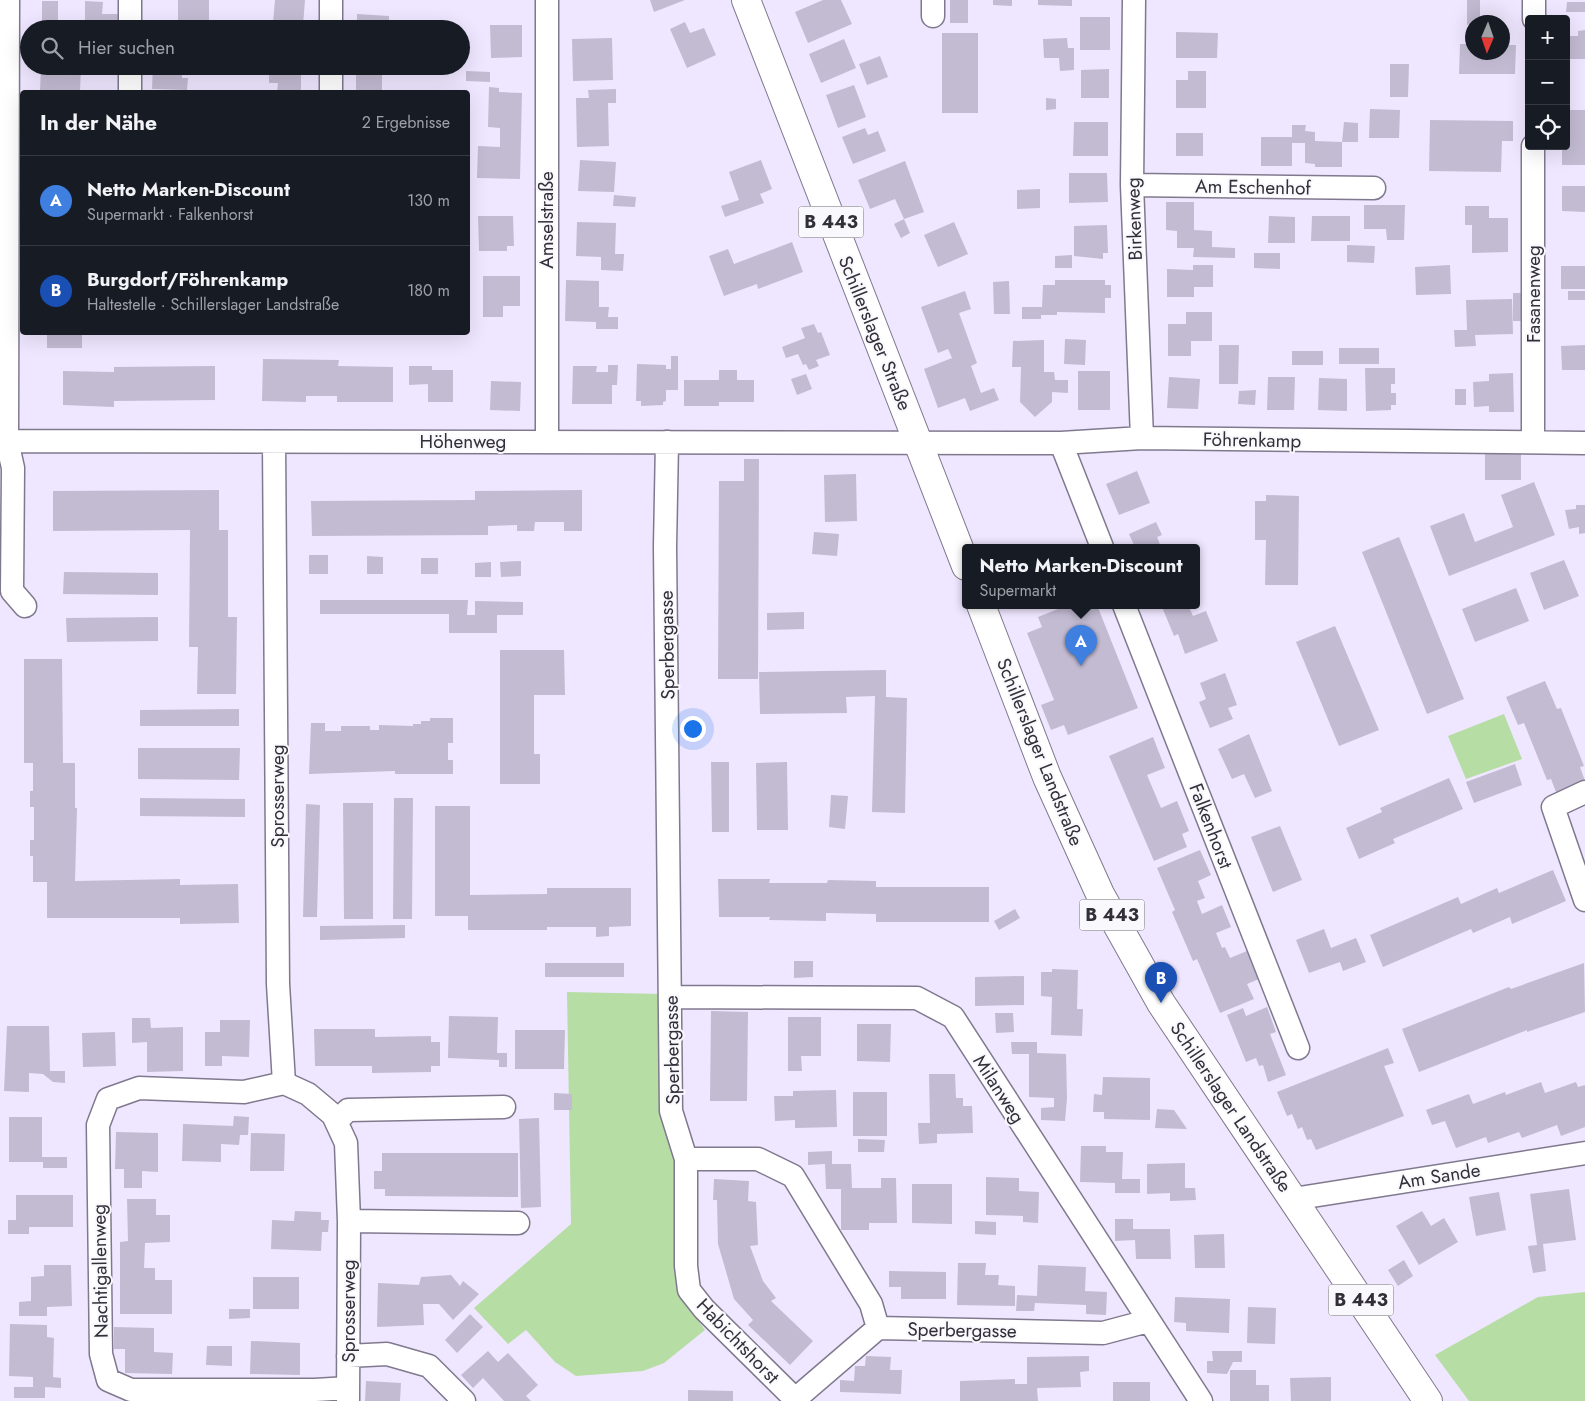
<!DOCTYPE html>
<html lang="de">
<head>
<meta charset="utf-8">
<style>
	:root { --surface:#171b24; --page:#20242c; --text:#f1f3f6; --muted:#9ea1a6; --line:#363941; --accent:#afaae2 }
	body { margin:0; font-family:Jost,sans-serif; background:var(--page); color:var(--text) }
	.controls { position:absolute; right:15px; top:15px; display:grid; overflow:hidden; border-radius:5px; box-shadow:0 5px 20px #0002 }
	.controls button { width:45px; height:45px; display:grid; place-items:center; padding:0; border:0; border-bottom:1px solid var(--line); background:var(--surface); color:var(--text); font:25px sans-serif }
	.compass { position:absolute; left:1465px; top:15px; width:45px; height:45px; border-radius:50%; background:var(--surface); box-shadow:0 5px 20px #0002; rotate:182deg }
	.you { position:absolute; left:692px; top:728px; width:18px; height:18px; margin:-12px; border:4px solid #fff; border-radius:50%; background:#1a73e8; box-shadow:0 0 0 8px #1a73e833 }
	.badge { display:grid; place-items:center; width:32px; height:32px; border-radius:50%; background:var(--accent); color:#fff; font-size:16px; font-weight:700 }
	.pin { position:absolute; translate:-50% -41px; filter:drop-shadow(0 1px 2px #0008) }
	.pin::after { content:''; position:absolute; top:26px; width:18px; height:15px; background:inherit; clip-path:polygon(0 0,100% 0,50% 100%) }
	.popup { position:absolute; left:962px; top:544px; width:238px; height:65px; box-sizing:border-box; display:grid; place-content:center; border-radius:5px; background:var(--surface); filter:drop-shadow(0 1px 4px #0005); font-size:16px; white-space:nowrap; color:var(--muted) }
	.popup b { font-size:19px; color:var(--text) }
	.popup::after { content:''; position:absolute; left:50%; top:100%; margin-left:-10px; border:10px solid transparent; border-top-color:var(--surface) }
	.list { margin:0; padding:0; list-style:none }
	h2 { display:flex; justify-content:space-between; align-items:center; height:65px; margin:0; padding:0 20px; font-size:21px }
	h2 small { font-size:16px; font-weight:400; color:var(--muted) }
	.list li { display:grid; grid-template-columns:32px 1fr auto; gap:15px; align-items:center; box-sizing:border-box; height:90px; padding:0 20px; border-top:1px solid var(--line) }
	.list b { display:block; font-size:19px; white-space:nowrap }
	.list p { margin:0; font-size:16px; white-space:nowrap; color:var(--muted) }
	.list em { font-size:16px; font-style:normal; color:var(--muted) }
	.icon { flex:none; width:28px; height:28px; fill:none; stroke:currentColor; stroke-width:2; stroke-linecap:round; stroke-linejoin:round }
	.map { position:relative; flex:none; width:1585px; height:1401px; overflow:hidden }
	.search { position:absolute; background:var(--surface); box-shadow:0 5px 20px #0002; left:20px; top:20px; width:450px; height:55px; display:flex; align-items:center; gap:12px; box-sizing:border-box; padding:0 18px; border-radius:28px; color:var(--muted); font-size:19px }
	.panel { position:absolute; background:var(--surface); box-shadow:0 5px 20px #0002; left:20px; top:90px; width:450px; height:245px; border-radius:5px }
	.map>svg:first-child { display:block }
</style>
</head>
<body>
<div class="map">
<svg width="1585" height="1401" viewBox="0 0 1585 1401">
	<rect width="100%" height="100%" fill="#efe7ff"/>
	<path fill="#b6dda3" d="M1504 714 1522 759 1466 779 1448 736Z
		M567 992 662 994 674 1134 682 1298 705 1330 664 1363 643 1371 576 1376 555 1362 526 1330 508 1344 474 1308 571 1224Z
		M1585 1292V1401H1469L1435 1355 1538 1297Z"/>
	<path fill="#c3bbd2" d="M178 0H209V22H178Z
		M275 0H305L303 25 273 23Z
		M650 0H685L654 12Z
		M823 0H841L852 24 808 43 795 12Z
		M950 0H968V23H950Z
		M993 0H1012V6L993 5Z
		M1038 0H1072V6L1038 5Z
		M1467 0H1480V22L1467 25Z
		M42 1H58V29H42Z
		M85 1 103 2 102 14H119V29H85Z
		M1567 2H1585V12H1566Z
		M357 14 389 16V29H357Z
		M1080 17H1110V50H1080Z
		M685 22 690 33 704 28 716 55 687 68 670 29Z
		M246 25H269V29H246Z
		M490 25H522V57L491 58Z
		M1502 28 1509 29V45H1516L1515 74H1459L1460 44H1472V52H1502Z
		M1585 30V59H1566V36H1578V31Z
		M1176 32 1218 33 1217 58H1176Z
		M942 33H978V113H942Z
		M612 38 613 80 573 81 572 39Z
		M1067 38 1068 48H1074V70L1060 71 1059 58H1044L1043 39Z
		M844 39 856 68 821 83 809 54Z
		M880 56 888 77 867 85 859 64Z
		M1390 64H1409L1408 97H1390Z
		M41 66H81L80 92H40Z
		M102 66H121V72H102Z
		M153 66 182 67V78H188L187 90 152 89Z
		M269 66H301V92H277L278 83H269Z
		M356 66H377V73H382V92H356Z
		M1109 69V98H1081V70Z
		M466 71 490 72V82L466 81Z
		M1188 71H1206V108H1176V80H1188Z
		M854 85 866 117 838 128 826 95Z
		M489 87 499 88V92L522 93 520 179 477 178 478 146 500 147V128L488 127Z
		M616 89V103H608L609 146 577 147 576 98H589L588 90Z
		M1046 98 1056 99V109L1046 110Z
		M1370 109 1400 110 1399 138H1369Z
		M1566 110H1585V165H1562V146H1566Z
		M1430 120 1513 121V141H1502L1501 172 1429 171Z
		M1074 122H1108V156H1073Z
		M1344 122 1358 123V142H1342Z
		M1292 125H1306L1305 131 1315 132V141L1342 142V167H1315V164L1305 163V143H1292V166H1261V137H1292Z
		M865 128 868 135 878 131 886 151 853 164 842 137Z
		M1176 133H1203V156H1176Z
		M580 160 616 162 614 192 578 191Z
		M761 160 772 189 760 194 764 203 725 217 721 206 739 200 729 172Z
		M905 161 924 212 904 219 895 199 870 209 858 180Z
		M1069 173H1107L1108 202 1069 203Z
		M1562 186H1585V212L1562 211Z
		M1040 189V208L1017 209V190Z
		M614 195 636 197 635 207 613 206Z
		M1166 202H1194V230L1212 231V247L1235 248V258L1193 257 1194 248H1177V231L1166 230Z
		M1364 205H1405L1404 240H1387L1386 229H1364Z
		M1465 206H1489V218H1508V252L1472 253V225H1465Z
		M478 216H513L514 246H507V251H479Z
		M1269 216 1295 217V243H1268Z
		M1312 216H1350V241H1311Z
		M904 219 910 233 901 238 894 224Z
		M577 222 616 223 615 254H624L623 271 601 270V257L576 256Z
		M954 222 968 254 938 267 924 235Z
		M1107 225 1108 253H1103V259L1074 256V226Z
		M792 242 803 272 758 289 757 284 724 296 709 256 728 249 734 264Z
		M1347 245 1375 246 1374 263 1347 262Z
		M1254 253H1280V269L1254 268Z
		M1072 255V268H1055V256Z
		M1193 265H1213V287H1194V297H1167V269L1193 270Z
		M1450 265 1451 294 1416 295 1415 267Z
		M1561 266H1585V289H1561Z
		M483 276H520V306H503V317H483Z
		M566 280 599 281V307H609L608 317H618V329H596V322L565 321Z
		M1055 280H1105V285H1111V298H1105V313L1057 312V315H1041V319H1022V307H1042L1043 285H1055Z
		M1009 281 1010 314H994L993 282Z
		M965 291 971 309 959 313 977 363 971 366 981 393 994 388 999 400 970 411 965 398 938 408 924 369 952 358 948 349 938 353 921 307Z
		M1568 291H1585V300H1568Z
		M1513 293H1524V321H1513Z
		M1512 299 1513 334 1475 335 1476 346 1455 347 1454 330H1467L1466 300Z
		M1186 312H1212V341H1191V356H1168V324H1186Z
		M814 324 818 333 821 332 830 355 816 360 819 366 809 370 806 364 803 365 798 354 786 358 782 347 805 338 801 328Z
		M47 332H82V348H47Z
		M1065 339 1086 340 1085 365 1064 364Z
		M1044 340V372H1054L1055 380H1068V393L1052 392V402L1035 417 1020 402 1021 367H1012L1013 341Z
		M1219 345H1239L1238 384H1219Z
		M1585 345V370H1562L1561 346Z
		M1339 348H1379V364H1339Z
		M1292 351H1323V365H1292Z
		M671 356H678V390H666V401L663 402V405L641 406V401H636L637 364 666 365V369H671Z
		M263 359 339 360 338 366 393 367V402H337V396H306V402L262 401Z
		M608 365H618L617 385H612V404H572L573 366H597L596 372H608Z
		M215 366V400L114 401V407L63 405V371L114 372V367Z
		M409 366H432V370H453V402H428V384L409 385Z
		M1365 368H1395V384H1391V393H1396V405H1391V410L1366 411Z
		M719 370H737V380H754V402H719V406H684V380H719Z
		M1078 371H1110V410H1078Z
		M1513 373 1514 412H1489V406L1474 407 1473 382 1489 381V374Z
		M806 374 812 389 797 395 791 379Z
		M1169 377 1200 379 1198 409 1167 408Z
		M1268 377H1295L1294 410H1267Z
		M1319 378 1347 379V411L1318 410Z
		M491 381 521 382 520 411 490 410Z
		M1455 389H1466V405H1455Z
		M1256 390 1255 405 1238 404 1239 391Z
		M1485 454H1521V480H1485Z
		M744 459H759L758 679H718L719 481H744Z
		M1137 471 1150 503 1119 515 1106 484Z
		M856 474 857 521 825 522 824 475Z
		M1534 482 1555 535 1449 576 1430 526 1464 513 1475 542 1513 527 1501 495Z
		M219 490V530H228V617H237L236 694H197L198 647H189L190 530 53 531V491Z
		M582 490V531H564V522H535L534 531H517V525L488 526V535L312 536 311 501 475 500V491Z
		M1266 495 1299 496 1298 585H1265L1266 540H1255V501H1266Z
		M1576 505H1585V533L1579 534V527L1569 529 1565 510 1576 509Z
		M1156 522 1162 535 1157 537 1161 547H1130L1134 545 1129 534Z
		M814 532 839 534 837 556 812 554Z
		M1399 537 1464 699 1427 714 1362 552Z
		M309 555H328V574H309Z
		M367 556 383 557V574H367Z
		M421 558H438V574H421Z
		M1564 560 1579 596 1544 610 1530 573Z
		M521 561V576L501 577 500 562Z
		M491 562V577H475V563Z
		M64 572 158 573V595L63 594Z
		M1516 588 1529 621 1475 642 1462 609Z
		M320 600H468L467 615H475V601L523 602V615H497V633H449V614H320Z
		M1068 605H1097L1138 708 1068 735 1064 725 1051 730 1041 705 1054 700 1027 633 1042 627 1038 617Z
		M1168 605H1188L1193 616 1206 611 1218 641 1185 654 1178 634 1174 636 1162 607Z
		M804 612V629L767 630V613Z
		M158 617V641L67 642 66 618Z
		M1335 626 1379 730 1339 746 1296 642Z
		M500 650H564L565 695H534V754H540V784H500Z
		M24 659H62L63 763H75V808H77L75 881 180 879V885L238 884 239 923 180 924V918H47V882H33V856H30V840H34V807H30V791H33V763H24Z
		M886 670V697L907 698 905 813 872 812 875 696 846 697 847 713 760 714 759 672Z
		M1225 673 1237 705 1228 708 1233 719 1210 728 1199 702 1206 699 1200 683Z
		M1545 681 1557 709 1561 708 1584 766 1580 767 1585 781 1556 792 1551 779 1547 780 1524 723 1518 725 1506 697Z
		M239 709V726H140V710Z
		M430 718H453V743H448V760H453V774H395V771L309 774 311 723H325V731H341V726H370V730H379V725L413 726V724H421V721H430Z
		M1249 734 1272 791 1255 798 1244 774 1232 779 1218 749Z
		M1153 737 1165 768 1147 775 1161 808 1177 801 1189 831 1182 834 1187 847 1154 861 1109 756Z
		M138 748H240L239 780 138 779Z
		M711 762H729V832H712Z
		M787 762 788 830H757L756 763Z
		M1515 764 1522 785 1474 803 1466 782Z
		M1449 778 1463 809 1393 839 1395 843 1359 859 1346 828 1382 812 1380 808Z
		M831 795 848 796 845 829 829 827Z
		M140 798 245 799V817L140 816Z
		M394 798H413L412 919H393Z
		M343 803H373V919H344Z
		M306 804 320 805 317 917H303Z
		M435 806H470V895L547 894V888H631V926L609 927V936L596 937V927H547V930H468V916H435Z
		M1280 826 1302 880 1273 892 1251 837Z
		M1200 850 1211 875 1198 881 1205 898 1197 901 1202 914 1222 905 1231 927 1216 933 1222 948 1225 947 1230 958 1247 951 1259 979 1247 984 1254 999 1220 1013 1197 959 1193 961 1172 912 1175 910 1157 868Z
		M1553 870 1566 901 1512 924 1510 917 1473 933 1471 929 1383 967 1370 935 1458 897 1461 904 1497 888 1499 893Z
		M718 879H770L769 883H827L828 880 876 881V887H989V922H876V914L826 913V921L769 920 770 917H719Z
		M1015 909 1020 918 999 930 994 921Z
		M405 925V938L320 940V926Z
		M1324 929 1331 948 1356 938 1366 962 1343 971 1340 962 1309 973 1296 940Z
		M794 961H813V977L794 978Z
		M545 963H624V977H545Z
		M1584 963 1585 1012 1527 1032V1030L1419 1072 1402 1029 1509 987 1511 989Z
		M1052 969 1078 970 1077 1009H1083L1082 1036 1051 1035 1052 997 1041 996V972H1052Z
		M1024 976V1005L975 1006V977Z
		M1267 1007 1276 1032 1270 1034 1286 1075 1268 1082 1263 1065 1259 1066 1256 1058 1246 1062 1227 1015 1243 1008 1246 1016Z
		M711 1011 748 1012 747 1101H710Z
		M995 1013H1013L1014 1032 996 1033Z
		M449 1016 498 1017 497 1053H507V1067H499V1060L448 1058Z
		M788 1017H821V1056H801L802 1071H788Z
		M132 1018H150L151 1028 183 1027V1071L147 1072V1042L132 1043Z
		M220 1020H250L249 1057 222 1056V1066H205V1032H220Z
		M857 1024H891L890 1062 857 1061Z
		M7 1026H49L50 1071H65V1083L53 1082 43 1074 29 1073V1092L4 1091Z
		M314 1029H375V1037L431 1036V1042H440V1066H431V1072L372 1073V1066H315Z
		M515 1030H565L564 1069H515Z
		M115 1032 116 1066 83 1067 82 1033Z
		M1011 1042H1037V1053L1066 1054 1067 1098 1065 1121 1041 1120V1108L1054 1107V1098L1029 1097V1054H1012Z
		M1388 1048 1394 1063 1384 1066 1404 1116 1316 1150 1311 1139 1307 1140 1302 1127 1298 1129 1292 1114 1287 1116 1277 1092Z
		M929 1074H955L956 1098H963V1106H972L973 1133 937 1134V1143L919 1144 918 1123H930Z
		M1103 1077 1150 1078V1120L1104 1119V1112H1093L1094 1094 1102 1095Z
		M1541 1082 1545 1093 1576 1082 1578 1087 1585 1085V1127L1561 1136 1557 1125 1522 1138 1519 1132 1488 1143 1486 1137 1456 1148 1445 1121 1432 1125 1426 1110 1469 1094 1473 1104 1505 1092 1506 1095Z
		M836 1090 837 1127 795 1128V1120L775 1121 774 1096H793V1091Z
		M853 1092H887V1136H853Z
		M554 1093 572 1094V1110H554Z
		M1157 1109 1174 1110 1187 1129 1155 1128Z
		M234 1116 249 1117 248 1135H240L239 1145 221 1144V1162L182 1161 183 1124 233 1126Z
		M9 1117H42V1157H67V1168H43V1162H9Z
		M539 1118 541 1207 521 1208 519 1119Z
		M116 1132 158 1133V1172L142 1171V1188H124V1169H115Z
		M251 1133 285 1134 284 1171H250Z
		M858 1139 885 1140 884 1152H858Z
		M1081 1146H1106V1152H1123L1122 1179H1140V1193H1115V1183L1080 1182Z
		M832 1151V1164H851L852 1188H881V1178H896L897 1223H869V1230H841V1189H826L825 1164 808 1165V1152Z
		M382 1153H518V1197L385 1196V1189H374V1171H382Z
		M1185 1163V1188H1195L1196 1200 1170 1201V1193L1147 1194V1164Z
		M986 1177 1019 1178V1191L1039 1192 1038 1223 1023 1222V1216L986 1215Z
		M714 1179 749 1181 748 1201 756 1202 758 1245 750 1246 763 1281 776 1298 771 1301 813 1341 790 1365 748 1325 753 1320 734 1299 718 1244 717 1200H713Z
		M912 1184H952V1224L912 1223Z
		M1569 1189 1576 1240 1543 1244 1546 1271 1533 1273 1528 1246 1537 1245 1530 1194Z
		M1499 1192 1506 1230 1476 1236 1469 1197Z
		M16 1195H73V1227H29V1234H8V1220H16Z
		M127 1199H156V1215H170V1242L145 1243 144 1268H155V1280H172V1314H120V1242L128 1241Z
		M295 1211 321 1212V1220H329L328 1232H322L321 1251 271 1249 272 1220 294 1221Z
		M1422 1211 1431 1226 1444 1218 1458 1242 1419 1265 1396 1226Z
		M1115 1219H1133V1229H1170L1171 1259H1136L1135 1240 1115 1241Z
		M975 1221 996 1222V1235L975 1234Z
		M1224 1234 1225 1268H1195L1194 1235Z
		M1404 1260 1413 1276 1398 1286 1388 1270Z
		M958 1263H986L985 1275H999L998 1285 1015 1286V1306L957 1305Z
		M44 1265H71L72 1306 47 1307V1316H19V1302L31 1301V1277L44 1276Z
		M1038 1265 1086 1267 1085 1291 1107 1292 1106 1315 1086 1314V1305L1035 1303 1034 1311H1016L1017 1295 1037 1296Z
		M889 1271 946 1272V1299H901V1287H889Z
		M451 1275 460 1286 463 1281 479 1294 453 1320 439 1304H423L424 1325 377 1327 378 1283 419 1285 421 1277Z
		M253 1277H299V1309H253Z
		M1175 1297 1230 1299 1229 1333 1186 1331V1323L1174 1322Z
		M1248 1307 1276 1308 1275 1344 1247 1343Z
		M229 1309H250V1318L229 1319Z
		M470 1314 483 1327 457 1353 445 1340Z
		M10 1324 47 1325V1337L54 1338 53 1377 61 1378V1388L45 1387V1398H14V1387H33V1377L9 1376Z
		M114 1327 154 1328V1352L173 1353 172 1374 125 1373V1349H114Z
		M251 1341 300 1343V1375L250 1374Z
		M207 1346H232V1366L206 1365Z
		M488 1351 498 1362 508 1353 538 1385 526 1396 531 1401H504L483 1378 473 1388 461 1375Z
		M1212 1351H1242V1362H1233L1227 1374 1207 1373V1361H1213Z
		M866 1356 891 1357 890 1370H902L901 1394 840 1392V1380L854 1381 855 1366H865Z
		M1089 1356V1371L1080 1372 1081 1387 1037 1388 1038 1401H960V1381L1015 1379V1384H1027V1357Z
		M1230 1370H1256V1385H1269V1401H1230Z
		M1331 1377V1401H1291L1290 1378Z
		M366 1381 401 1383 400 1401H365Z
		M1113 1382H1150V1401H1113Z
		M688 1390 733 1391V1401H688Z"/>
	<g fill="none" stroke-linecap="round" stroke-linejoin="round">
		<defs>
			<path id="minor" d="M8 0 7 441 13 468 12 591 25 606
				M130 0V29
				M331 0V29
				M1134 0 1132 185 1142 438
				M933 16V0
				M1534 19V0
				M130 66V92
				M331 66V92
				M1132 185 1374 188
				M547 440V0
				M7 441 1061 443 1142 438 1585 443
				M274 442 278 984 284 1083 308 1094 333 1115 346 1143 349 1221 348 1401
				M667 442 665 547 671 1111 686 1159H758L793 1176 871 1304 878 1328 1103 1333 1148 1321
				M1533 442V146
				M1061 443 1102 547
				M1124 605 1298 1048
				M1585 792 1553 807 1585 900
				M671 997 917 998 953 1017 1201 1401
				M284 1083 244 1092 139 1088 108 1099 98 1125 101 1354 108 1380 131 1390H315L348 1388
				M337 1121 348 1110 504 1107
				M686 1159V1266L689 1290 704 1309 795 1399
				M1293 1199 1585 1153
				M349 1221 518 1223
				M348 1356 387 1354 429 1366 464 1401
				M793 1401 878 1328"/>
			<path id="primary" d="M746 0 966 566
				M981 605 1047 777 1100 894 1161 1003 1428 1401"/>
		</defs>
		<use href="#minor" stroke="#80798e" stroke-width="25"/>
		<use href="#primary" stroke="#80798e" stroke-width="30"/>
		<use href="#minor" stroke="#fff" stroke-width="22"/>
		<use href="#primary" stroke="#fff" stroke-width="28"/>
	</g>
	<g text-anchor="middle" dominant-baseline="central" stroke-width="4" stroke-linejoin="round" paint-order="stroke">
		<g fill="#f9f8fc" stroke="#6e6b73" stroke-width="1">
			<rect x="798.5" y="206.5" width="65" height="31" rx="4"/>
			<rect x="1079.5" y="899.5" width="65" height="31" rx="4"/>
			<rect x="1328.5" y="1284.5" width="65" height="31" rx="4"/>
		</g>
		<g font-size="18" font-weight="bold" fill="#322f38">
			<text x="831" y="222">B 443</text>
			<text x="1112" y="915">B 443</text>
			<text x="1361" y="1300">B 443</text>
		</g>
		<g font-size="19" fill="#322f38" stroke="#f9f8fc">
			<text transform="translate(1253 187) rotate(1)">Am Eschenhof</text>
			<text transform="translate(1134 219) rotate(-92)">Birkenweg</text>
			<text transform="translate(546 220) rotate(-90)">Amselstraße</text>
			<text transform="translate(1533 294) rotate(-90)">Fasanenweg</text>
			<text transform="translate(875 333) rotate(68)">Schillerslager Straße</text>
			<text transform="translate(1252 440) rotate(1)">Föhrenkamp</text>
			<text x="463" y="441">Höhenweg</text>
			<text transform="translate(667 645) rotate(-91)">Sperbergasse</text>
			<text transform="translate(1040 752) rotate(68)">Schillerslager Landstraße</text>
			<text transform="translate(277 796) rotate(-90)">Sprosserweg</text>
			<text transform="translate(1211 826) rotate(69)">Falkenhorst</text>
			<text transform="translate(672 1050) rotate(-91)">Sperbergasse</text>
			<text transform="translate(999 1089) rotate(57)">Milanweg</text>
			<text transform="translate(1231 1107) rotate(56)">Schillerslager Landstraße</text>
			<text transform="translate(1439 1176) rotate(-9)">Am Sande</text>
			<text transform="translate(100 1271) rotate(-91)">Nachtigallenweg</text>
			<text transform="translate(348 1311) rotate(-90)">Sprosserweg</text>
			<text transform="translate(962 1330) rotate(1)">Sperbergasse</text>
			<text transform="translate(738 1341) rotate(46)">Habichtshorst</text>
		</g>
	</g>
</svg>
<div class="controls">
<button>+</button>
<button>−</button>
<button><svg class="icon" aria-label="locate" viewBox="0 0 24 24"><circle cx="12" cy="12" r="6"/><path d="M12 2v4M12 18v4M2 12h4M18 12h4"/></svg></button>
</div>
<svg class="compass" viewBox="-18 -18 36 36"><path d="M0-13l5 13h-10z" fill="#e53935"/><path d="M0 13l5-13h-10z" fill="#9ea1a6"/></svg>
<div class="you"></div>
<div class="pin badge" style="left:1081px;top:666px;background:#3f7fe0">A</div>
<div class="popup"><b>Netto Marken-Discount</b>Supermarkt</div>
<div class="pin badge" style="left:1161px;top:1003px;background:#1a4fb4">B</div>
<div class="search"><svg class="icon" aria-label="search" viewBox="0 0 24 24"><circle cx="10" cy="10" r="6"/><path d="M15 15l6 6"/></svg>Hier suchen</div>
<section class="panel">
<h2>In der Nähe<small>2 Ergebnisse</small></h2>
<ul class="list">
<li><span class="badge" style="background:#3f7fe0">A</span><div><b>Netto Marken-Discount</b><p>Supermarkt · Falkenhorst</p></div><em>130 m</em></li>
<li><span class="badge" style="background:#1a4fb4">B</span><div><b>Burgdorf/Föhrenkamp</b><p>Haltestelle · Schillerslager Landstraße</p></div><em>180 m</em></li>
</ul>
</section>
</div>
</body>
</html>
